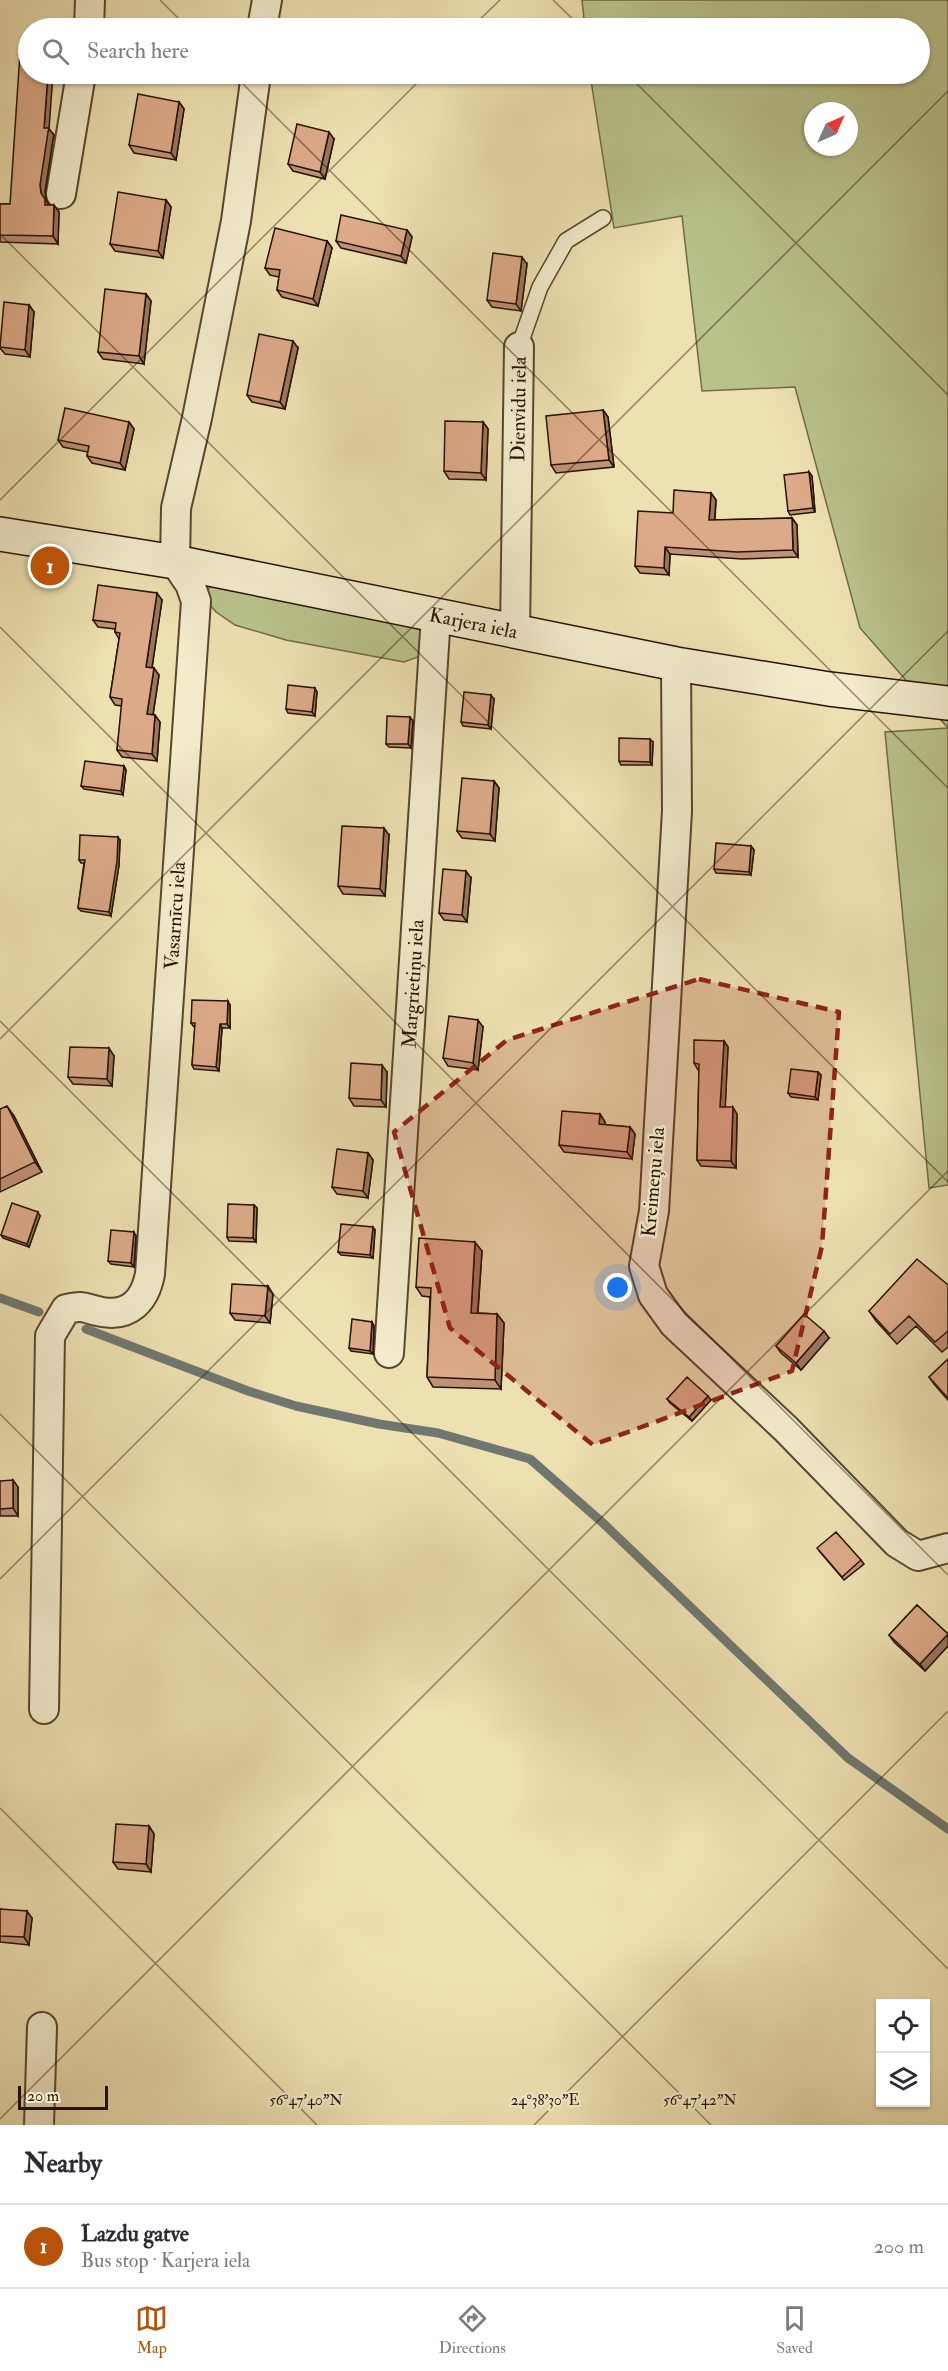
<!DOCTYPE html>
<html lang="en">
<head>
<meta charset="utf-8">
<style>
	:root { --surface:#fff; --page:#f7f7f7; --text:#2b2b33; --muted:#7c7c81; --line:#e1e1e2; --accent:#b45309 }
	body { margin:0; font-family:"IM FELL Double Pica",serif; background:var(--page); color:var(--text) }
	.controls { position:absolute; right:18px; bottom:18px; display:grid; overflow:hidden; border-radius:0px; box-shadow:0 2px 4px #0004 }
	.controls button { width:54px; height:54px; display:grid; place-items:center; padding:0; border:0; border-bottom:2px solid var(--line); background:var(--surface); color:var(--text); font:30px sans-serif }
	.compass { position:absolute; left:804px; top:102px; width:54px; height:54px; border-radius:50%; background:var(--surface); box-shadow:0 2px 4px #0004; rotate:45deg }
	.scale { position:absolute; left:18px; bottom:15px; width:90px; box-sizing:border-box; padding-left:6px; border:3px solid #271204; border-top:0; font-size:16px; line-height:21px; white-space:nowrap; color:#271204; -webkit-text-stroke:4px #f3ebcc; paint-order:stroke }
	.you { position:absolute; left:618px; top:1288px; width:21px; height:21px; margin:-15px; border:4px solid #fff; border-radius:50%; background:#1a73e8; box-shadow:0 0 0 9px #1a73e833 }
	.badge { display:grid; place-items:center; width:39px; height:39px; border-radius:50%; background:var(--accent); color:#fff; font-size:20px; font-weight:700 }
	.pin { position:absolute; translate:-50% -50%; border:3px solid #fff; box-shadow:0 2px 6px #0006 }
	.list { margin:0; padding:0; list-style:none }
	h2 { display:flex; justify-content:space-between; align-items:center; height:78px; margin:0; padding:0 24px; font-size:26px }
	h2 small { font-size:20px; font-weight:400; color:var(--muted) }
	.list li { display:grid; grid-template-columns:39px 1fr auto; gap:18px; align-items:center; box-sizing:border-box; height:84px; padding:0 24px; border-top:2px solid var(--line) }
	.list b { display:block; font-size:22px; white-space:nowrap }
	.list p { margin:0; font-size:20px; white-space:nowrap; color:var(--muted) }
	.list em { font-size:20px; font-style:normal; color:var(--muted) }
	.icon { flex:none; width:33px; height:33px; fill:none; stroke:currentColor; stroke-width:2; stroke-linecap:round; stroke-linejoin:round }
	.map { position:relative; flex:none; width:948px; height:2125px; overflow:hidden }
	.search { position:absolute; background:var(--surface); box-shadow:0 2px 4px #0004; left:18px; right:18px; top:18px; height:66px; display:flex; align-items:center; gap:15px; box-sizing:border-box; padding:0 21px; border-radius:33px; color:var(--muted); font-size:22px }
	.sheet { height:162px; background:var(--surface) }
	nav { display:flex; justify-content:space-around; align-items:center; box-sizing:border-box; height:84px; border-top:2px solid var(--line); background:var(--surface); font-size:16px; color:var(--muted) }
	nav a { display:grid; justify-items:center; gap:3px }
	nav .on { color:var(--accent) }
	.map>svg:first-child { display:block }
</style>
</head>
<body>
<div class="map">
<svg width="948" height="2125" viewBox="0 0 948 2125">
	<rect width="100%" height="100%" fill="#ede0b1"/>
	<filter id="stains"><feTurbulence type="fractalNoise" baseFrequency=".00333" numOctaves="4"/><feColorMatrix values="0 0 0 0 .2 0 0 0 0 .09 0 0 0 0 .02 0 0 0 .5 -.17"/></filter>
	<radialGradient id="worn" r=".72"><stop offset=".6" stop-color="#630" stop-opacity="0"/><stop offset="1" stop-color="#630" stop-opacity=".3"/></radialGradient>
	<path fill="#b9c28b" stroke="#706a48" stroke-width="1.5" fill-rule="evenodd" d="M582 0H948V1185L929 1188 885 732 948 728 860 628 795 387 702 391 682 216 614 228 590 74H920V28H585ZM813 111H849V147H813Z
		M214 585 404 623 419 629 426 639 418 657 404 662 286 640 235 625 216 612 206 600 208 589Z"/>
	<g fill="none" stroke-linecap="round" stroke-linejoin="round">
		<path stroke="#707770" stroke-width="9" d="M0 1298 39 1312
			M86 1329 248 1391 296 1406 379 1424 438 1433 530 1459 604 1524 848 1758 948 1829"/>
		<defs>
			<path id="lane" d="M519 347 540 287 566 241 603 218"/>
			<g id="street">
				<path d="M89 28 90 0"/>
				<path d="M262 28 267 0"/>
				<path d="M61 194 81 74"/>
				<path id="s1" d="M515 631 519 347"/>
				<path d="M676 664 677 811 654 1211 644 1266 653 1295 674 1324 786 1429 897 1543 918 1556 948 1548"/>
				<path id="s2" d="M389 1353 436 615"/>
				<path id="s3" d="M44 1709 50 1336 66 1309C86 1304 84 1309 102 1312 130 1317 145 1300 150 1274L196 601 190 584 175 562 176 508 197 418 236 221 256 74"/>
				<path d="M39 2125 42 2027"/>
			</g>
			<g id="secondary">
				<path id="s4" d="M0 534 175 562 676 664 829 689 948 703"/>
			</g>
		</defs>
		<use href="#lane" stroke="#58462f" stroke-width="18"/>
		<use href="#street" stroke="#58462f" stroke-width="32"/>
		<use href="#secondary" stroke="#271204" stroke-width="36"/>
		<use href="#lane" stroke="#f3ebcc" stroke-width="15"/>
		<use href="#street" stroke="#f3ebcc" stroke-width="28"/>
		<use href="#secondary" stroke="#f3ebcc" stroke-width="33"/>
	</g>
	<path fill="#bd9276" stroke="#271204" stroke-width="1.5" d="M179 102 184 109 176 160 134 153 129 145Z
		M49 129 54 135 53 139 45 192 46 200 49 205 59 212 58 244 0 242V204H10Z
		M334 139 325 179 293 171 288 164Z
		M166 200 171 207 163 258 115 251 110 244Z
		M407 230 412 237 406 263 341 248 336 241Z
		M327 241 332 248 318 306 282 297 277 290 279 277 270 275 265 268Z
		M527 264 521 311 492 307 487 300Z
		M146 294 151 301 144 364 103 359 98 352Z
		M29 305 34 312 30 357 5 354 0 348V343Z
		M298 348 285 409 252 402 247 395Z
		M603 410 608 417 614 467 556 473 551 465Z
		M129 422 134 429 125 470 92 463 87 456 88 452 63 447 58 440Z
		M483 422 488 429 486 480 449 479 444 471Z
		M809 472 812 476 815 512 790 515 788 511Z
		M711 493 716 500 715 520 792 518 797 525 798 557 742 559 670 554 669 575 640 573 635 566 673 513Z
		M162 600 152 668 159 675 153 715 160 722 157 761 122 757 117 750 122 706 115 705 110 697 119 639 115 632V629L98 627 93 620Z
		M317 692 315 716 288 713 286 709Z
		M494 699 491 729 463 726 461 722Z
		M413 721 411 748 389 747 386 744Z
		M653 742 652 765H621L619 761Z
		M124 766 126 770 123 795 84 789 81 786Z
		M494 781 499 788 495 841 462 838 457 831Z
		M389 835 385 896 343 894 338 886Z
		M120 840 119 865 111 916 81 911 78 908 84 863H81L79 860Z
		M751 846 754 850 751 875 716 873 714 869Z
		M471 878 467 922 444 920 439 913Z
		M230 1005V1028H222L219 1071 194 1069 192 1065 195 1027H194L191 1023Z
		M483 1027 478 1070 448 1066 443 1058Z
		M724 1041 728 1047 725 1107 737 1114 736 1168 701 1166 697 1160 699 1070H698L694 1063Z
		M114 1056 112 1086 73 1084 68 1077Z
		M387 1072 386 1107 354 1106 349 1098Z
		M818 1072 821 1075 818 1100 791 1097 788 1093Z
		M0 1109 14 1116 42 1172 0 1192Z
		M600 1114 605 1122V1125L630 1127 635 1134 632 1159 564 1152 559 1145Z
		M368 1153 373 1160 368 1198 337 1194 332 1187Z
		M254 1205 257 1208 256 1242 229 1241 227 1237Z
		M40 1216 29 1247 3 1238 1 1235Z
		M375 1230 373 1258 341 1255 338 1252Z
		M136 1236 134 1267 111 1264 108 1261Z
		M482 1251 478 1313 497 1314 504 1323 501 1389 433 1387 427 1377 430 1297 422 1296 416 1287Z
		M948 1285V1347L942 1352 916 1326 897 1344 876 1321 869 1311Z
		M273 1294 270 1323 235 1320 230 1313Z
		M372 1322 374 1326 373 1354 351 1351 349 1348Z
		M829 1338 801 1370 781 1353 776 1346Z
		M948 1359V1400L934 1384 929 1377Z
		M667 1399 711 1400 692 1421 670 1403Z
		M0 1481 18 1487V1516H0Z
		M820 1552 861 1560 864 1564 844 1580Z
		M917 1605 948 1634V1646L925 1671 894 1642 889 1635Z
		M149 1826 154 1834 151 1872 118 1869 113 1862Z
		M0 1909 32 1918 29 1945 0 1942Z"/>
	<path fill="#9a7760" stroke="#271204" stroke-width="1.5" d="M48 74H53L49 129 54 135 53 139 45 192 46 200 50 207 45 205 41 193 40 185Z
		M179 102 184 109 176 160 171 153Z
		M329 132 334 139 325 179 320 172Z
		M166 200 171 207 163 258 158 251Z
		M54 205 59 212 58 244 53 236Z
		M407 230 412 237 406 263 401 256Z
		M327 241 332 248 318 306 313 299Z
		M522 257 527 264 521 311 516 304Z
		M146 294 151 301 144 364 139 356Z
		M29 305 34 312 30 357 25 350Z
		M293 341 298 348 285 409 280 402Z
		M603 410 608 417 614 467 609 460Z
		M129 422 134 429 125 470 120 463Z
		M483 422 488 429 486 480 481 473Z
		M809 472 812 476 815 512 813 508Z
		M711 493 716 500 714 528 709 520Z
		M792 518 797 525 798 557 793 550Z
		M665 547 670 554 669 575 664 568Z
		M157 593 162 600 151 674 146 667Z
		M154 668 159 675 152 721 147 714Z
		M315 688 317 692 315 716 312 712Z
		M491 695 494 699 491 729 488 725Z
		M155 715 160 722 157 761 152 754Z
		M410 717 413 721 411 748 408 744Z
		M650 739 653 742 652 765 650 762Z
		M124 766 126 770 123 795 121 791Z
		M494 781 499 788 495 841 490 834Z
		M384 828 389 835 385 896 380 889Z
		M118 837 120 840 119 865 111 916 109 912Z
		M751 846 754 850 751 875 749 872Z
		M466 871 471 878 467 922 462 915Z
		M228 1001 230 1005V1028L227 1024Z
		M478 1020 483 1027 478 1070 473 1063Z
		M220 1024 222 1028 219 1071 216 1067Z
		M724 1041 728 1047 725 1113 720 1107Z
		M109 1048 114 1056 112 1086 107 1079Z
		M382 1065 387 1072 386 1107 381 1100Z
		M818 1072 821 1075 818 1100 815 1097Z
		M7 1106 14 1116 42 1172 35 1162Z
		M733 1107 737 1114 736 1168 731 1161Z
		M600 1114 605 1122 604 1131 599 1124Z
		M630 1127 635 1134 632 1159 627 1152Z
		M368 1153 373 1160 368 1198 363 1191Z
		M254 1205 257 1208 256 1242 253 1238Z
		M38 1212 40 1216 29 1247 27 1244Z
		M373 1227 375 1230 373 1258 370 1255Z
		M134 1232 136 1236 134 1267 131 1263Z
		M475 1242 482 1251 477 1322 471 1313Z
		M268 1286 273 1294 270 1323 265 1316Z
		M497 1314 504 1323 501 1389 495 1380Z
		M372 1322 374 1326 373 1354 370 1351Z
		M824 1331 829 1338 801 1370 796 1363Z
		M708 1396 711 1400 692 1421 689 1417Z
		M13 1480 18 1487V1516L13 1508Z
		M948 1634V1646L925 1671 920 1664Z
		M149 1826 154 1834 151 1872 146 1864Z
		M27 1911 32 1918 29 1945 24 1937Z"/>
	<path fill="#dcaa89" stroke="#271204" stroke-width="1.5" d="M20 53H28V74H48L44 128H49L48 132 40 185 41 193 45 199V205H54L53 236 0 235V204H10Z
		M138 94 179 102 171 153 129 145Z
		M297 124 329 132 320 172 288 164Z
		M118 192 166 200 158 251 110 244Z
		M341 215 407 230 401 256 336 241Z
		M275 228 327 241 313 299 277 290 280 270 265 268Z
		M493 253 522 257 516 304 487 300Z
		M105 289 146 294 139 356 98 352Z
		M4 302 29 305 25 350 0 347Z
		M259 334 293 341 280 402 247 395Z
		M65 408 129 422 120 463 87 456 89 446 58 440Z
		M603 410 609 460 551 465 546 416Z
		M445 421 483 422 481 473 444 471Z
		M809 472 813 508 788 511 784 475Z
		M674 490 711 493 709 520 792 518 793 550 737 552 665 547 664 568 635 566 638 511 673 513Z
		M98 585 157 593 146 667 154 668 147 714 155 715 152 754 117 750 122 699 110 697 120 633 115 632 116 623 93 620Z
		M288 685 315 688 312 712 286 709Z
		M464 692 491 695 488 725 461 722Z
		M387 716 410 717 408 744H386Z
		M619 738 650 739V762L619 761Z
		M85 761 124 766 121 791 81 786Z
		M462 778 494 781 490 834 457 831Z
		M342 826 384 828 380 889 338 886Z
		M80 835 118 837 117 861 109 912 78 908 85 860H79Z
		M716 843 751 846 749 872 714 869Z
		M443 869 466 871 462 915 439 913Z
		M192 1000 228 1001 227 1024H220L216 1067 192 1065 195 1023H191Z
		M449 1016 478 1020 473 1063 443 1058Z
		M694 1040 724 1041 720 1107H733L731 1161 697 1160 699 1064 694 1063Z
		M70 1047 109 1048 107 1079 68 1077Z
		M351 1063 382 1065 381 1100 349 1098Z
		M791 1069 818 1072 815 1097 788 1093Z
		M7 1106 35 1162 0 1179V1109Z
		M562 1111 600 1114 599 1124 630 1127 627 1152 559 1145Z
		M337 1149 368 1153 363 1191 332 1187Z
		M12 1203 38 1212 27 1244 1 1235Z
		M228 1204 254 1205 253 1238 227 1237Z
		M341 1224 373 1227 370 1255 338 1252Z
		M111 1230 134 1232 131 1263 108 1261Z
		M419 1238 475 1242 471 1313 497 1314 495 1380 427 1377 431 1288 416 1287Z
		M917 1259 948 1285V1331L935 1342 909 1316 890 1334 869 1311Z
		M232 1284 268 1286 265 1316 230 1313Z
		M804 1314 824 1331 796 1363 776 1346Z
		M352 1319 372 1322 370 1351 349 1348Z
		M948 1359V1398L929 1377Z
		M687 1377 708 1396 689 1417 667 1399Z
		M13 1480V1508L0 1509V1481Z
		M836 1532 861 1560 842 1577 817 1548Z
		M917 1605 948 1634 920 1664 889 1635Z
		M116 1824 149 1826 146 1864 113 1862Z
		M0 1909 27 1911 24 1937 0 1936Z"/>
	<path fill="#8f2418" fill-opacity="0.2" stroke="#8f2418" stroke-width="4.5" stroke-dasharray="12 8" stroke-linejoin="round" d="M699 979 839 1012 822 1246 792 1371 593 1445 450 1328 394 1132 507 1040Z"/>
	<path fill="none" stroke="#271204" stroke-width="1.5" stroke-opacity="0.45" d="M160 0 188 28M553 0 582 28M947 0 948 1M471 28 500 0M233 74 948 788M627 74 948 395M0 234 948 1182M0 500 426 74M0 627 948 1575M0 1021 948 1969M0 1039 948 91M0 1414 711 2125M0 1579 948 631M0 1808 317 2125M0 2119 948 1171M534 2125 948 1711"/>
	<g text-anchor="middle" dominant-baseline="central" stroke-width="4.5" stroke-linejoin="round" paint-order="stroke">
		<g font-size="20" fill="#271204" stroke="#f3ebcc">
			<text stroke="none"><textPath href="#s1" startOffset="222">Dienvidu iela</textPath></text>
			<text stroke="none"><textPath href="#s4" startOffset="482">Karjera iela</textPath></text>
			<text stroke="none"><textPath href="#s3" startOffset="870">Vasarnīcu iela</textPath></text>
			<text stroke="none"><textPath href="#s2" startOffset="370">Margrietiņu iela</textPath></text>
			<text transform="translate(653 1182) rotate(-85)">Kreimeņu iela</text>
		</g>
	</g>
	<g font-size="15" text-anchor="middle" fill="#271204" stroke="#f3ebcc" stroke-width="4.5" stroke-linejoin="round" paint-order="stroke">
		<text x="306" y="2105">56°47'40"N</text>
		<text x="545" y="2105">24°38'30"E</text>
		<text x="700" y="2105">56°47'42"N</text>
	</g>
	<rect width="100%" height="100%" filter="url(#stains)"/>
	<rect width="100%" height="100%" fill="url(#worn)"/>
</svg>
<div class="controls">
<button><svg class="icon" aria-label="locate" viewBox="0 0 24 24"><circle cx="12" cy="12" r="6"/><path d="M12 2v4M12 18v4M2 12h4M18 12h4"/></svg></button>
<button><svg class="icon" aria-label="layers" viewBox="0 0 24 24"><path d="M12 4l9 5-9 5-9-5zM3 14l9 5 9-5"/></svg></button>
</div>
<svg class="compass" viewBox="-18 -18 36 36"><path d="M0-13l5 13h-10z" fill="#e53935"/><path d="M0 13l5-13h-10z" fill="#7c7c81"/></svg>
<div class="scale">20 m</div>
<div class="you"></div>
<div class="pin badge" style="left:50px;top:566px">1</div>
<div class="search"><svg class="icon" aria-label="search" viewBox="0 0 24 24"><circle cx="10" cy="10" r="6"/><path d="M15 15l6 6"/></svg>Search here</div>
</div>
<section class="sheet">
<h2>Nearby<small></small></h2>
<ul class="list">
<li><span class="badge">1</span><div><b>Lazdu gatve</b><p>Bus stop · Karjera iela</p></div><em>200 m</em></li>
</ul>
</section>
<nav>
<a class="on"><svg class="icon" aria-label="map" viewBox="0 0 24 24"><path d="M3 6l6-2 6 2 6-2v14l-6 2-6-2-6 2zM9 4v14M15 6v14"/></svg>Map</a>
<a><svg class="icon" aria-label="directions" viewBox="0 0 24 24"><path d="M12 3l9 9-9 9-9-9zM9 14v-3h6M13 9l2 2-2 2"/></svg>Directions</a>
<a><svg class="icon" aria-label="saved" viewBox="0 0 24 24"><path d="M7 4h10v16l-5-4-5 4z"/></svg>Saved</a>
</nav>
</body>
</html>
